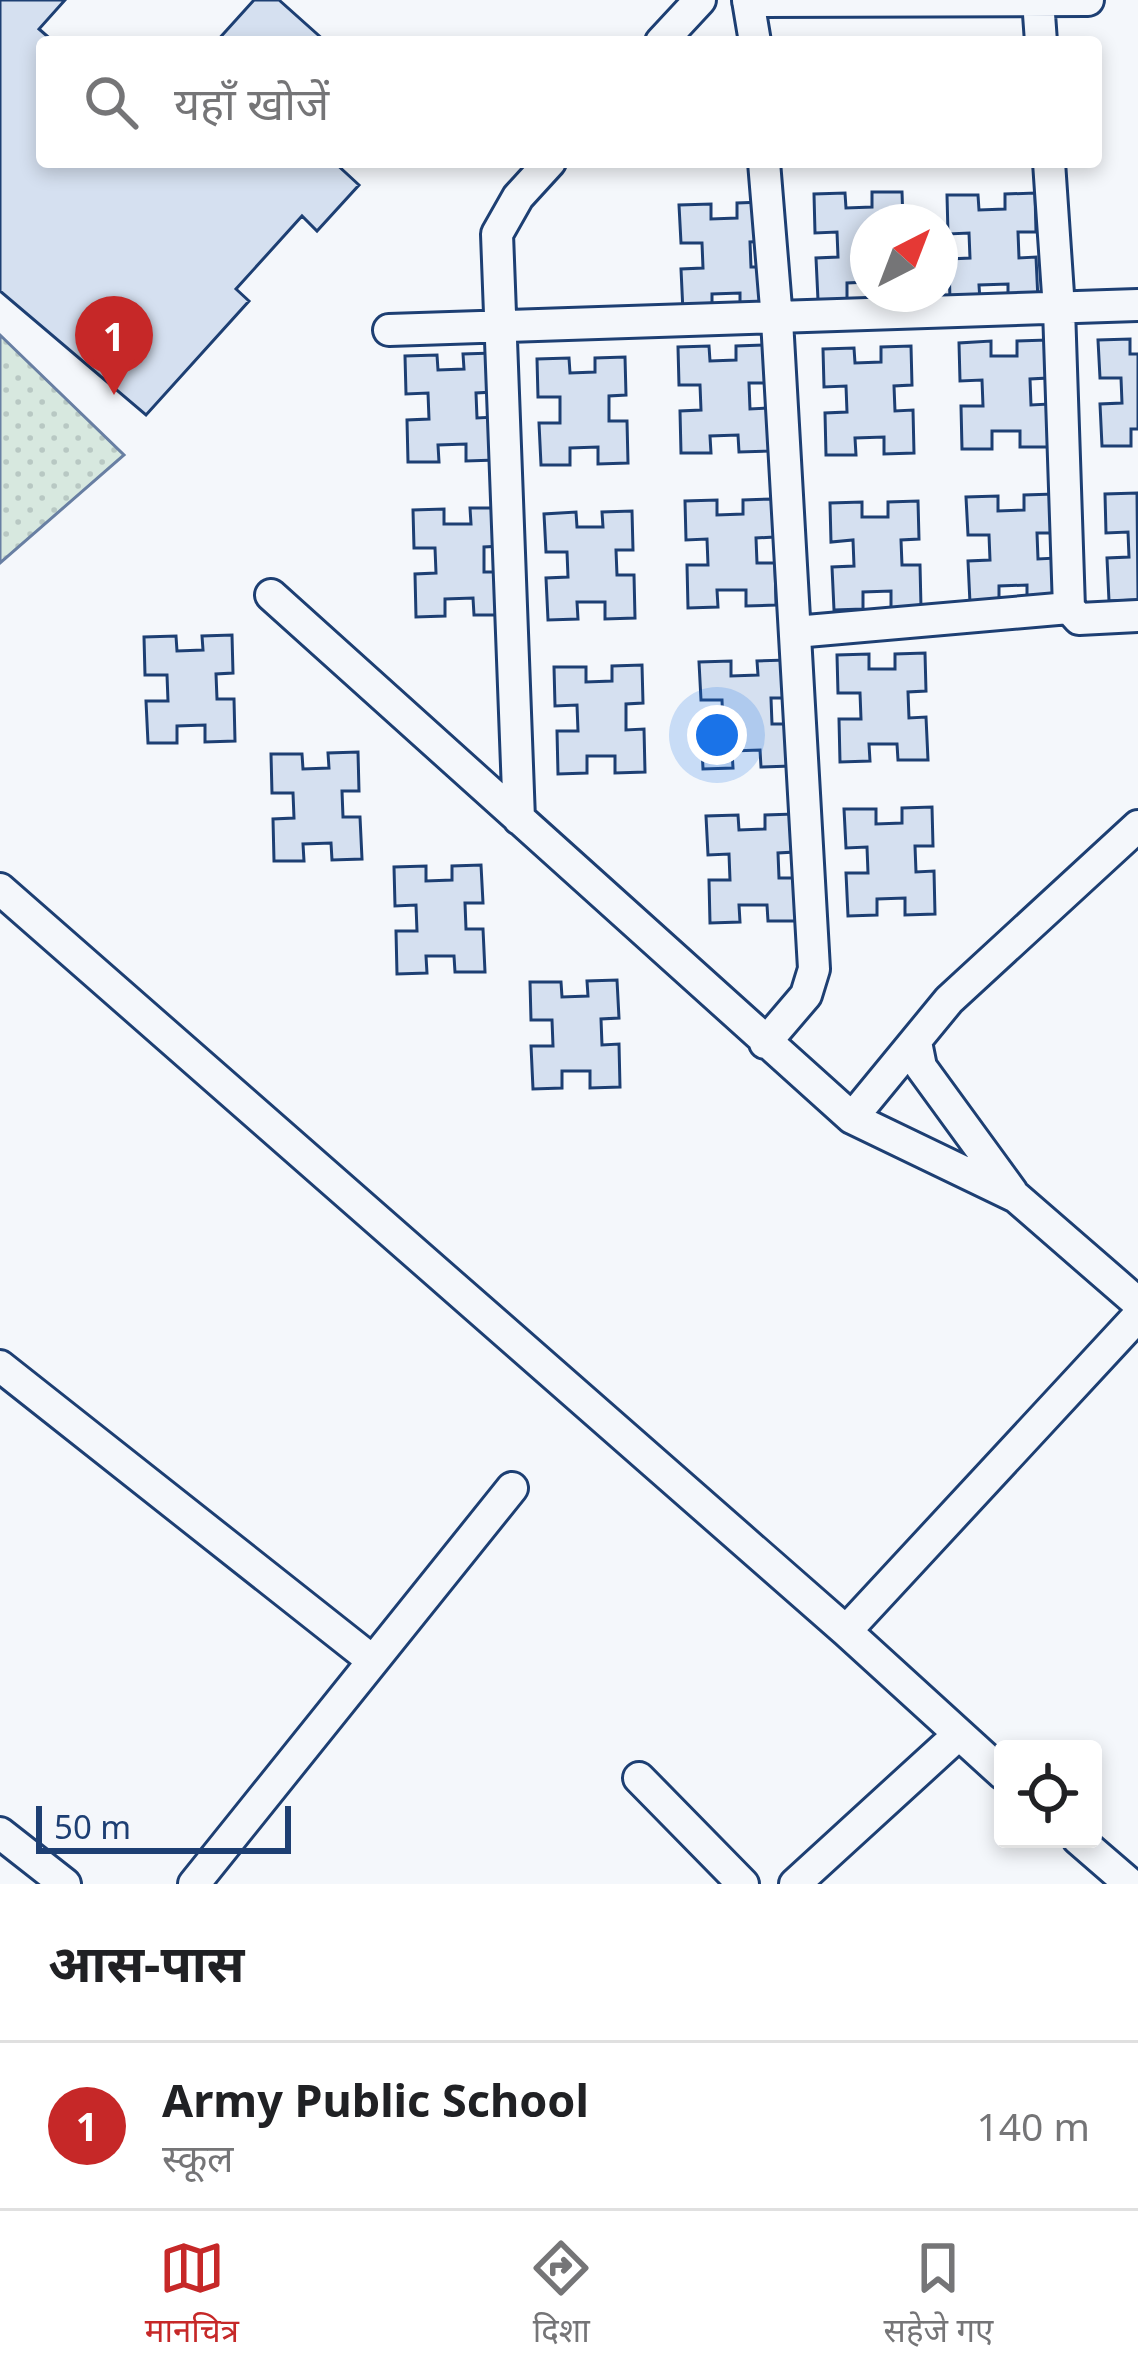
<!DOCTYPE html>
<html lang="hi">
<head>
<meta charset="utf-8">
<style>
	:root { --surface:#fff; --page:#f2f2f2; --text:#202124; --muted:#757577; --line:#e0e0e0; --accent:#c62828 }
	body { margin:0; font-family:"Noto Sans","Noto Sans Devanagari",sans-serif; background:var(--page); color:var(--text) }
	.controls { position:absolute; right:36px; bottom:36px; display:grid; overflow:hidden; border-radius:12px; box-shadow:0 6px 18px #0003 }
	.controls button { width:108px; height:108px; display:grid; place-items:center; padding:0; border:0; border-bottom:3px solid var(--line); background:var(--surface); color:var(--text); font:60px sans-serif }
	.compass { position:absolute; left:850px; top:204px; width:108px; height:108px; border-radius:50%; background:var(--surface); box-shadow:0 6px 18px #0003; rotate:42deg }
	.scale { position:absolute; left:36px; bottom:30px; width:255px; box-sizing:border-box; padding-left:12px; border:6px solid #1d3f73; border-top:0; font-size:33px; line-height:42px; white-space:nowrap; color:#1d3f73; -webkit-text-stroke:9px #f4f7fb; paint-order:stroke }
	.you { position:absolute; left:717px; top:735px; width:42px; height:42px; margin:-30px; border:9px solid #fff; border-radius:50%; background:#1a73e8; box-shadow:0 0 0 18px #1a73e833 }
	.badge { display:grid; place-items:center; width:78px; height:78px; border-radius:50%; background:var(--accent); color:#fff; font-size:39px; font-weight:700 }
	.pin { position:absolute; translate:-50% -99px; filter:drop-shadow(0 3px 6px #0008) }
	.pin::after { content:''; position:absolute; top:63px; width:42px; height:36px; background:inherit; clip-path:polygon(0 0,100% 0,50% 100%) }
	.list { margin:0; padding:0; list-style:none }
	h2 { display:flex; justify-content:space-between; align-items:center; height:156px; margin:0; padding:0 48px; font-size:51px }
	h2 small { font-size:39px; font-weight:400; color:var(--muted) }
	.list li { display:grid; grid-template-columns:78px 1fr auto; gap:36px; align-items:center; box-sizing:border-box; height:168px; padding:0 48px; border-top:3px solid var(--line) }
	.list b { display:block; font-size:45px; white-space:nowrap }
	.list p { margin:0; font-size:39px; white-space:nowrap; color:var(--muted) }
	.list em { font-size:39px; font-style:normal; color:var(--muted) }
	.icon { flex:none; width:66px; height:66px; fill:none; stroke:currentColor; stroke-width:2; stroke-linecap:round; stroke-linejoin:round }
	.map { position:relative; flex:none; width:1138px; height:1884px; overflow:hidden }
	.search { position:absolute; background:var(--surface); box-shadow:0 6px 18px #0003; left:36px; right:36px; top:36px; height:132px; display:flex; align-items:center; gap:30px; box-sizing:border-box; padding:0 42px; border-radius:12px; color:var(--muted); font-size:45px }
	.sheet { height:324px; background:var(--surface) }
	nav { display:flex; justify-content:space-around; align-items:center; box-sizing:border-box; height:168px; border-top:3px solid var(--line); background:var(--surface); font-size:33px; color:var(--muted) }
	nav a { display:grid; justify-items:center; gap:6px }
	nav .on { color:var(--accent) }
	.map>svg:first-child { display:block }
</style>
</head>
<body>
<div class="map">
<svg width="1138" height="1884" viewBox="0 0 1138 1884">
	<defs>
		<pattern id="grass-dots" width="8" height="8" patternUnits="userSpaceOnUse" patternTransform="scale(3)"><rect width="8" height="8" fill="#d7e8df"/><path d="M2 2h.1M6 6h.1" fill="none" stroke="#b8c8c3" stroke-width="1.8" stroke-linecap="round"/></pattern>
	</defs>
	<rect width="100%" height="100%" fill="#f4f7fb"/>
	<path fill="url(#grass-dots)" stroke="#687fa3" stroke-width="3" d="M0 335 124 455 0 563Z"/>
	<path fill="#d5e0f0" stroke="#1d3f73" stroke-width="3" d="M0 0H65L39 29 54 42H42V162H334L359 185 317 231 302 216 236 289 249 301 146 415 0 291Z
		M254 0H279L326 42H216Z
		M872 192H902L903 222H868V282L847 283V300H818L816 258 838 257 837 232 815 233 814 194 845 193 846 208 872 207Z
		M1035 193 1036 232H1018L1019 258 1036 257 1038 300 1008 301V284L979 285 980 301 950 302 949 259 970 258 969 233 948 234 947 195H978L979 210 1005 209V194Z
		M767 202 768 241 750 242 751 267H769L770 309 740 310V293L712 294V311L683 312 681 269 703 268 702 243H681L679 205 711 204V219L737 218V203Z
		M1130 339V354H1138V429H1131V446H1102L1100 404 1122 403 1121 378H1100L1098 340Z
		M1047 340 1048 378 1030 379 1031 405 1049 404 1050 447H1020V431H992V449H962L961 406H983L982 380 960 381 959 343 991 341V356H1017V341Z
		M766 345 767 383H749L750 409 768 408 769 451 739 452 738 435 710 436 711 453H681L680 411 701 410 700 385H679L678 347 709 346 710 361 736 360V346Z
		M911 346 912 385 894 386 895 411 913 410 914 453 884 454V437L855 438 856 455H826L825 413 847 412 846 386 824 387 823 349 854 348 855 363 881 362V347Z
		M493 353 494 392 476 393 477 418 495 417 496 460 466 461V444L438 445 439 462H408L407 420 429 419 428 393 406 394 405 356 437 355 438 370 464 369 463 354Z
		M625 357 626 395 609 396V421H627L628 463 598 464V447L570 448V465H541L539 423H560V397H538L537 359 569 358 570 373 595 372V358Z
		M1137 493 1138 600 1109 601 1107 558 1129 557 1128 532 1106 533 1105 494Z
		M1054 494 1055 533H1037L1038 559 1056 558 1057 601 1027 602V585L999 586V603H970L968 561 990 560 989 535H968L966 497 998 496V511L1024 510V495Z
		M773 499 774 537 756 538 757 563H775L776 605 746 606V590H717L718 607 688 608 687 565H708L707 539 686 540 685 501 717 500V515L743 514V500Z
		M918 501 919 539 901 540 902 565H920L921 607 891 608V591L863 592V609L834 610 832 567 854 566 853 540 831 542 830 503 862 502V517H888V502Z
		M470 508H500L502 546 484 547V572H502L504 615H474L473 598 445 599V616L416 617 415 574 436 573 435 548H414L413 510 444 509V524H471Z
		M632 511 633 550H616L617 575H634L635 618 605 619V602H577L578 619 548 620 546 578 568 577 567 552H546L544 514 576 512 577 527H603L602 512Z
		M232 635 233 673 216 674 217 699H234L235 741 205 742V725L177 726V743H148L146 701H168L167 675H145L144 637 176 636 177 651 203 650 202 636Z
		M925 653 926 691 908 692 909 718 926 717 928 760H898L897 744H869L870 761 840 762 839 719H861L860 693H838L837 655 869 654V669H895V654Z
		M787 660 788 698H771L772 724H789L791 766 761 767 760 750 732 751 733 768 703 769 701 726H723L722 700H701L699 662 731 661V676L758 675 757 661Z
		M642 665 643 703 626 704V730L644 729 645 772 615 773V756H587V773L558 774 557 731H578L577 705 555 706 554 667H586V682L612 681V666Z
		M358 752 359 791H342L343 817H360L362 859 332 860 331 843 303 844 304 861H274L273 819 294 818 293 793H272L271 754H302L303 769 329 768 328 753Z
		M932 807 933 846H915L916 872 934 871 935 914 905 915V898L877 899V915L848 916 846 873H868L867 847 846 848 844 809H876V824L902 823V808Z
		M794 814 795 852 778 853 779 878H796L797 921H768L767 905H739L740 922 710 923 709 880H730L729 854 708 855 706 816 738 815 739 830 765 829V815Z
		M481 865 483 903H465L466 929H483L485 972H455L454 956H426L427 973 397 974 396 931H417L416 905 395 906 394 867 426 866V881L452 880V866Z
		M617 980 619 1018 601 1019 602 1045 619 1044 620 1087 590 1088V1071H562V1088L533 1089 531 1046H553L552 1020H531L530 982H561L562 997 588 996 587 981Z"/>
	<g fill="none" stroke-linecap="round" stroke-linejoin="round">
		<defs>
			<path id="minor" d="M748 0 755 42
				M1038 0 1041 42
				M748 1 1088 0
				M661 42 700 0
				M764 162 777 320 814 969 806 995 765 1043
				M1049 162 1059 309 1069 608 1079 619 1138 616
				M389 330 1138 305
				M271 595 852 1118 1016 1197 1138 1303
				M795 632 1069 608
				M519 819 497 234 518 197 550 162
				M0 889 846 1631 1003 1774
				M916 1042 921 1067 1012 1192
				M852 1118 949 1000 1138 826
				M0 1366 373 1661
				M846 1631 1138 1316
				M639 1778 743 1884
				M0 1833 65 1884
				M1078 1839 1130 1884
				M194 1884 512 1488
				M795 1884 958 1735"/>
		</defs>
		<use href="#minor" stroke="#1d3f73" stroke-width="36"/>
		<use href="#minor" stroke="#f4f7fb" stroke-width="30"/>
	</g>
</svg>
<div class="controls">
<button><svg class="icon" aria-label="locate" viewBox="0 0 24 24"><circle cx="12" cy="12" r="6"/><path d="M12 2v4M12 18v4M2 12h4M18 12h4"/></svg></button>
</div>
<svg class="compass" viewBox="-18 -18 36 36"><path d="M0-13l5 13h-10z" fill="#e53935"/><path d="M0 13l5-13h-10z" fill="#757577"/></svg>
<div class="scale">50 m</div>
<div class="you"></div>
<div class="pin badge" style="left:114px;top:395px">1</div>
<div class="search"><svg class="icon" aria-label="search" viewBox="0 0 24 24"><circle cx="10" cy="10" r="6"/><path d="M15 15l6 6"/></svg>यहाँ खोजें</div>
</div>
<section class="sheet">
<h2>आस-पास<small></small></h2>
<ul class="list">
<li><span class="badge">1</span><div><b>Army Public School</b><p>स्कूल</p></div><em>140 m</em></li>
</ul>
</section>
<nav>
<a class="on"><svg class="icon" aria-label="map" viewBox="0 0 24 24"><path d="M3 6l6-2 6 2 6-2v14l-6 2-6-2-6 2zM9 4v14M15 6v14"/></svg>मानचित्र</a>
<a><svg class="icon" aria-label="directions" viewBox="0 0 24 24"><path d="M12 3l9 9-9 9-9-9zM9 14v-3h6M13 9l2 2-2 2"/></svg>दिशा</a>
<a><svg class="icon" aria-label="saved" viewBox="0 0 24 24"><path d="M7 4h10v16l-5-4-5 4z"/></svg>सहेजे गए</a>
</nav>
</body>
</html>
